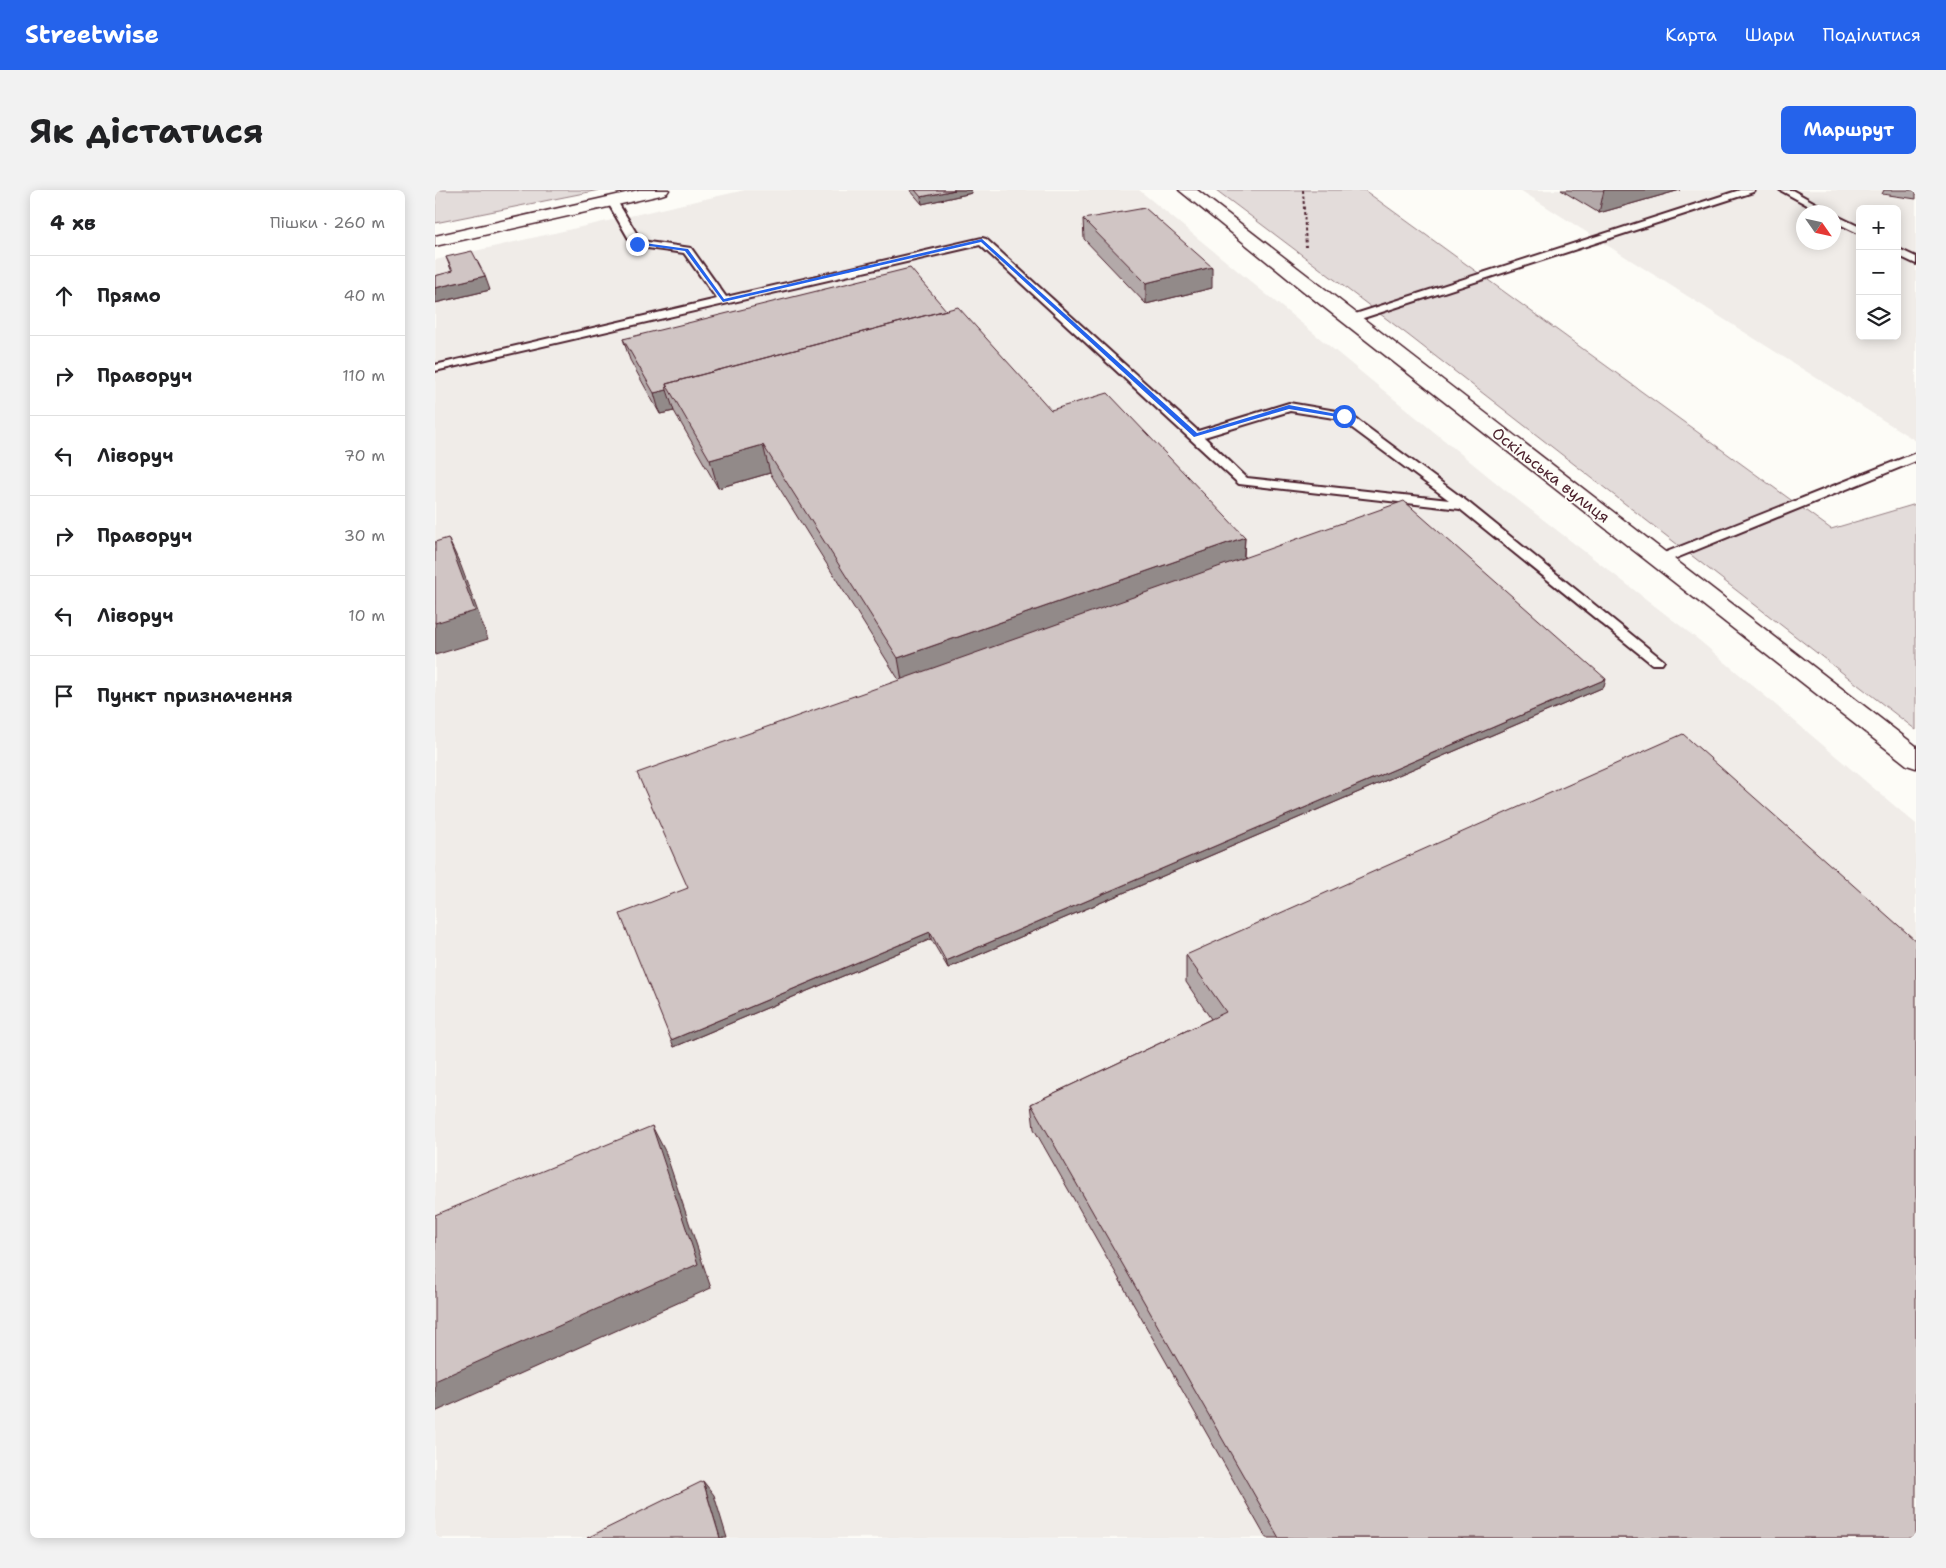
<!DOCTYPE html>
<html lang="uk">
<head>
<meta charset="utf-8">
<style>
	:root { --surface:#fff; --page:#f2f2f2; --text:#202124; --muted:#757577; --line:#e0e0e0; --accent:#2563eb }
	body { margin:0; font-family:"Shantell Sans",sans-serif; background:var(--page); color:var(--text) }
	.controls { position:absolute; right:15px; top:15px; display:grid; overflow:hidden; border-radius:8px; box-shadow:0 2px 12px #0003 }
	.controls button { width:45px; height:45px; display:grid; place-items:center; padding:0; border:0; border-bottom:1px solid var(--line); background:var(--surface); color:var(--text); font:25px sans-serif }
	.compass { position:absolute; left:1361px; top:15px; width:45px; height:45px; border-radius:50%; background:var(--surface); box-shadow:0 2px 12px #0003; rotate:124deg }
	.stop { position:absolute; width:15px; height:15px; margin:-11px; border:4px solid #2563eb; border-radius:50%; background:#fff }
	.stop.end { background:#2563eb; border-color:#fff; box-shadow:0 1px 5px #0008 }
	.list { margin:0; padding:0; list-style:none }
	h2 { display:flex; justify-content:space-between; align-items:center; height:65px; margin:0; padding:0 20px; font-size:21px }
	h2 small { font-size:16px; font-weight:400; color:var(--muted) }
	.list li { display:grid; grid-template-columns:32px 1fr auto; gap:15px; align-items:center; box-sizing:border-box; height:80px; padding:0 20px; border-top:1px solid var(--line) }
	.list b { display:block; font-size:19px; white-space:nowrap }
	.list em { font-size:16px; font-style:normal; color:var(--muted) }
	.icon { flex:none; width:28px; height:28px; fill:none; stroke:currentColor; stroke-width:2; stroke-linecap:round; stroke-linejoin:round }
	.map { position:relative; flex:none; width:1481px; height:1348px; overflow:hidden; border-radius:8px }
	header { display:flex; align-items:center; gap:30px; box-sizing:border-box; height:70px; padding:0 25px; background:var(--accent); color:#fff }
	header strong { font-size:24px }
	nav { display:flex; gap:28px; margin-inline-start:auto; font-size:18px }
	.intro { display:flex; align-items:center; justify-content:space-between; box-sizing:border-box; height:120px; padding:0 30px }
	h1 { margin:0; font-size:35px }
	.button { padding:12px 22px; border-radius:8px; background:var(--accent); color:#fff; font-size:18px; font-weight:700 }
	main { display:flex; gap:30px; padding:0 30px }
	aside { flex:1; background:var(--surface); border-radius:8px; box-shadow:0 2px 12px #0003 }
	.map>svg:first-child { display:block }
</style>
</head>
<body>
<header>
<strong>Streetwise</strong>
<nav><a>Карта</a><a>Шари</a><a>Поділитися</a></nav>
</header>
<div class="intro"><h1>Як дістатися</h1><a class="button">Маршрут</a></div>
<main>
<aside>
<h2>4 хв<small>Пішки · 260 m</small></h2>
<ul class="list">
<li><svg class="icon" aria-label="ahead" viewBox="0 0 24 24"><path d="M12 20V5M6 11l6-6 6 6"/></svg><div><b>Прямо</b></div><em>40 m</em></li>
<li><svg class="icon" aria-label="right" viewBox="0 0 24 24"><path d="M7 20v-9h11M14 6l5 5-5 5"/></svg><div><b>Праворуч</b></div><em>110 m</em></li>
<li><svg class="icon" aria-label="left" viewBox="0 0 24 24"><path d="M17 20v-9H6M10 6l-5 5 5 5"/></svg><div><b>Ліворуч</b></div><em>70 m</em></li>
<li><svg class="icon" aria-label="right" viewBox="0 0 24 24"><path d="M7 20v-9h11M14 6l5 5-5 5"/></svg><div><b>Праворуч</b></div><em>30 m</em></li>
<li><svg class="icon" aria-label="left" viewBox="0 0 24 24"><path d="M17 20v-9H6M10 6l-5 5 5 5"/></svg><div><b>Ліворуч</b></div><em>10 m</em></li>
<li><svg class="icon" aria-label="arrive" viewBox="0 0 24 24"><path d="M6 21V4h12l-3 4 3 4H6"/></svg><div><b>Пункт призначення</b></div></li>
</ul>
</aside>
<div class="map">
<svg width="1481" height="1348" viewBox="0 0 1481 1348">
	<rect width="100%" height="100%" fill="#fdfcf7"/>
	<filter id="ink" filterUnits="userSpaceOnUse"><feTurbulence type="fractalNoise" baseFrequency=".02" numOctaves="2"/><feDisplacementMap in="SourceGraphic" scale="10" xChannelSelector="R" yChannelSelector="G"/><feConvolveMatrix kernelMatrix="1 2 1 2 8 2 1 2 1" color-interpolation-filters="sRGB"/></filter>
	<g filter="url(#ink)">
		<path fill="#f0ece8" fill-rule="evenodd" d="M310 0H704L1070 300 1265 451 1481 634V1348H0V70Z
			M1085 0H1481V251ZM1425 19H1462V146H1425ZM1368 22H1398V52H1368Z"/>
		<path fill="#e3dcda" stroke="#967e82" d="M0 0H164L0 33Z
			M781 0H929L1396 339 1481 314V540L973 145Z"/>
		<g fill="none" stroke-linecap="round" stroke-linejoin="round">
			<defs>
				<path id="service" d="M1305 0H1320L1318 2 919 131 915 132 910 129 911 127Z
					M1345 0H1357L1396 22H1385Z
					M177 8 182 11 206 51 256 58 291 107 547 48 551 49 763 241 854 213 913 223 1034 313 1229 471 1227 474H1217L1025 319 804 294 545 55 0 181V175L282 109 249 63 198 56 172 11ZM855 221 905 229 1014 310 812 288 769 247Z
					M1398 24 1425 37V44L1398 31Z
					M1462 58 1481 67V74L1462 65Z
					M1481 263V271L1229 373 1224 374 1217 370 1219 367Z"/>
				<path id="tertiary" d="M204 0H234L232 3 226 5 0 56V46Z"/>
				<path id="secondary" d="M744 0H762L1481 556V578L1472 575 867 100Z"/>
			</defs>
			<use href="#service" stroke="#4a1f2b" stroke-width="4"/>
			<use href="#tertiary" stroke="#4a1f2b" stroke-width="3"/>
			<use href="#secondary" stroke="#4a1f2b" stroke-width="3"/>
			<path stroke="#4a1f2b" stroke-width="2" stroke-dasharray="3 2.5" stroke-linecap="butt" d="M868 0 871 57"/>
			<use href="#service" fill="#fdfcf7" fill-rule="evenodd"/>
			<use href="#tertiary" fill="#fdfcf7" fill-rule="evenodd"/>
			<use href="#secondary" fill="#fdfcf7" fill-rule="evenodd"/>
		</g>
		<path fill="#b3a9a9" stroke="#4a1f2b" d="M475 0H536L537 3 487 14Z
			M1126 0H1245L1164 23Z
			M1449 0H1481V9L1447 4Z
			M648 29 777 98 711 114 649 49Z
			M11 67 55 100 0 113V86L17 82Z
			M511 120 616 220 810 347 809 368 1169 497 513 778 496 749 239 857 253 698 464 490 335 283 283 298 239 221 225 224 195 170 188 149Z
			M751 765 1481 1348H831L599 939 596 914 776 829 751 792Z"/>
		<path fill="#928a89" stroke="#4a1f2b" d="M520 0H536L537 3 487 14 486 7Z
			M1169 0H1245L1164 23Z
			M777 77V98L711 114V93Z
			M50 86 55 100 0 113V98Z
			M232 200 239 221 225 224 219 203Z
			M328 255 335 283 283 298 275 270Z
			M810 347 808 375 468 496 463 468Z
			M13 348 26 376 53 449 0 465V433Z
			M1171 489 1169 497 513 778 511 771Z
			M495 742 496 749 239 857 236 850Z
			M217 936 230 961 276 1098 0 1222V1191Z
			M268 1291 279 1305 292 1348H285Z"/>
		<path fill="#d0c5c4" stroke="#4a1f2b" d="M480 0H520L486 7Z
			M710 18 777 77 711 93 648 29Z
			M37 61 50 86 0 98V86L18 81 11 67Z
			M475 78 511 120 231 194 232 200 219 203 188 149Z
			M523 117 616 220 673 203 810 347 463 468 328 255 275 270 231 194Z
			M969 311 1171 489 511 771 495 742 236 850 185 724 253 698 202 583Z
			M13 348 40 421 0 433V352Z
			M1248 544 1481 751V1348H844L596 914 791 822 751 765Z
			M217 936 263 1074 0 1191V1025Z
			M268 1291 285 1348H152Z"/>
	</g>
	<path fill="#2563eb" d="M547 49 762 243 854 215 912 226 909 228 854 219 759 247 546 52 288 112 250 61 200 54 202 52 253 59 289 109Z"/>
	<g text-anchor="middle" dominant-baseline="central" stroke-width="4" stroke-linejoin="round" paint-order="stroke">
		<g font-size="16" fill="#4a1f2b" stroke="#fdfcf7">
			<text transform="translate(1116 285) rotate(38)">Оскільська вулиця</text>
		</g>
	</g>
</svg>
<div class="controls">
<button>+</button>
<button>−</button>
<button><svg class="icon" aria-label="layers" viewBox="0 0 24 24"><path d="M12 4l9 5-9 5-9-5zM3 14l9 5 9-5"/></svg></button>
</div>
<svg class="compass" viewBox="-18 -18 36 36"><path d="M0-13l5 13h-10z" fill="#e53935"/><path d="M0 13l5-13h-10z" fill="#757577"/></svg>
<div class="stop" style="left:909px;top:226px"></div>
<div class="stop end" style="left:202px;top:54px"></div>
</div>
</main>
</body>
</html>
